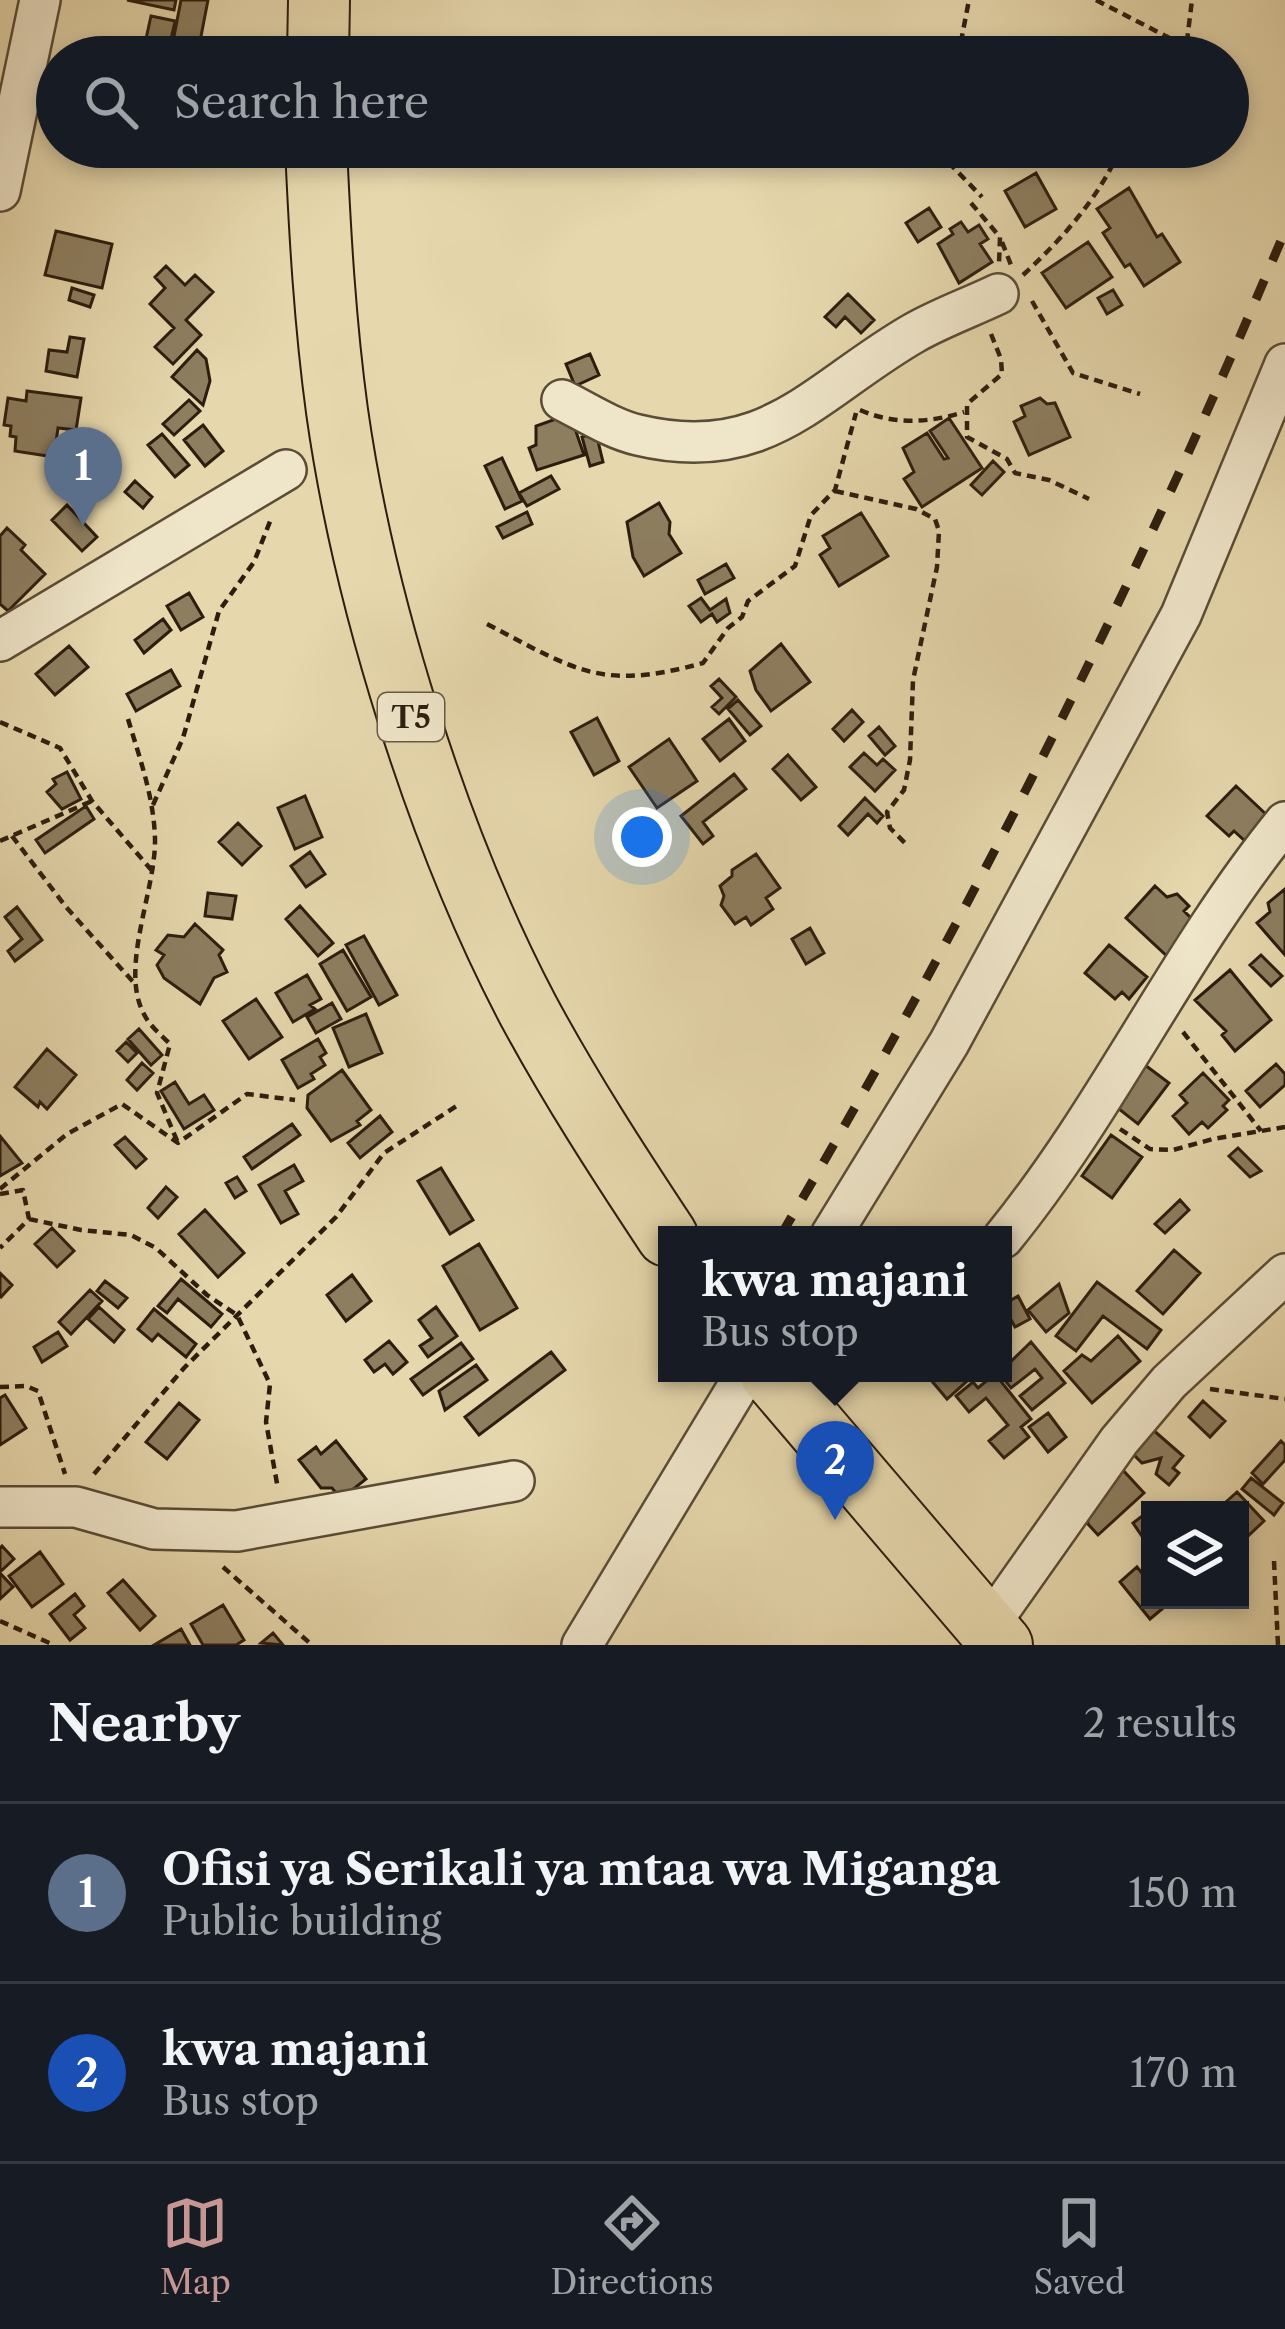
<!DOCTYPE html>
<html lang="en">
<head>
<meta charset="utf-8">
<style>
	:root { --surface:#171b24; --page:#20242c; --text:#f1f3f6; --muted:#9ea1a6; --line:#363941; --accent:#c59692 }
	body { margin:0; font-family:"Libre Caslon Text",serif; background:var(--page); color:var(--text) }
	.controls { position:absolute; right:36px; bottom:36px; display:grid; overflow:hidden; border-radius:0px; box-shadow:0 6px 18px #0003 }
	.controls button { width:108px; height:108px; display:grid; place-items:center; padding:0; border:0; border-bottom:3px solid var(--line); background:var(--surface); color:var(--text); font:60px sans-serif }
	.you { position:absolute; left:642px; top:837px; width:42px; height:42px; margin:-30px; border:9px solid #fff; border-radius:50%; background:#1a73e8; box-shadow:0 0 0 18px #1a73e833 }
	.badge { display:grid; place-items:center; width:78px; height:78px; border-radius:50%; background:var(--accent); color:#fff; font-size:39px; font-weight:700 }
	.pin { position:absolute; translate:-50% -99px; filter:drop-shadow(0 3px 6px #0008) }
	.pin::after { content:''; position:absolute; top:63px; width:42px; height:36px; background:inherit; clip-path:polygon(0 0,100% 0,50% 100%) }
	.popup { position:absolute; left:658px; top:1226px; width:354px; height:156px; box-sizing:border-box; display:grid; place-content:center; border-radius:0px; background:var(--surface); filter:drop-shadow(0 3px 9px #0005); font-size:39px; white-space:nowrap; color:var(--muted) }
	.popup b { font-size:45px; color:var(--text) }
	.popup::after { content:''; position:absolute; left:50%; top:100%; margin-left:-24px; border:24px solid transparent; border-top-color:var(--surface) }
	.list { margin:0; padding:0; list-style:none }
	h2 { display:flex; justify-content:space-between; align-items:center; height:156px; margin:0; padding:0 48px; font-size:51px }
	h2 small { font-size:39px; font-weight:400; color:var(--muted) }
	.list li { display:grid; grid-template-columns:78px 1fr auto; gap:36px; align-items:center; box-sizing:border-box; height:180px; padding:0 48px; border-top:3px solid var(--line) }
	.list b { display:block; font-size:45px; white-space:nowrap }
	.list p { margin:0; font-size:39px; white-space:nowrap; color:var(--muted) }
	.list em { font-size:39px; font-style:normal; color:var(--muted) }
	.icon { flex:none; width:66px; height:66px; fill:none; stroke:currentColor; stroke-width:2; stroke-linecap:round; stroke-linejoin:round }
	.map { position:relative; flex:none; width:1285px; height:1645px; overflow:hidden }
	.search { position:absolute; background:var(--surface); box-shadow:0 6px 18px #0003; left:36px; right:36px; top:36px; height:132px; display:flex; align-items:center; gap:30px; box-sizing:border-box; padding:0 42px; border-radius:66px; color:var(--muted); font-size:45px }
	.sheet { height:516px; background:var(--surface) }
	nav { display:flex; justify-content:space-around; align-items:center; box-sizing:border-box; height:168px; border-top:3px solid var(--line); background:var(--surface); font-size:33px; color:var(--muted) }
	nav a { display:grid; justify-items:center; gap:6px }
	nav .on { color:var(--accent) }
	.map>svg:first-child { display:block }
</style>
</head>
<body>
<div class="map">
<svg width="1285" height="1645" viewBox="0 0 1285 1645">
	<rect width="100%" height="100%" fill="#e6d7ac"/>
	<filter id="stains"><feTurbulence type="fractalNoise" baseFrequency=".00167" numOctaves="4"/><feColorMatrix values="0 0 0 0 .2 0 0 0 0 .09 0 0 0 0 .02 0 0 0 .5 -.17"/></filter>
	<radialGradient id="worn" r=".72"><stop offset=".6" stop-color="#630" stop-opacity="0"/><stop offset="1" stop-color="#630" stop-opacity=".3"/></radialGradient>
	<path fill="#8d7e60" stroke="#2c1d0e" stroke-width="3" d="M127 0H176L174 10Z
		M181 0H208L197 57H170Z
		M151 16 175 21 167 57H142Z
		M1036 173 1056 209 1025 227 1005 191Z
		M1129 188 1157 237 1162 234 1180 262 1144 286 1130 264 1125 267 1103 233 1110 228 1097 209Z
		M929 208 941 227 918 242 906 223Z
		M961 222 968 232 979 225 988 239 980 244 992 262 959 283 938 244 953 234 950 229Z
		M56 231 112 244 102 288 45 275Z
		M1088 242 1112 277 1066 308 1042 273Z
		M166 266 185 285 195 275 213 292 186 320 201 335 173 364 155 347 174 328 150 304 165 288 155 277Z
		M72 288 94 295 90 307 69 300Z
		M1113 290 1122 305 1107 314 1098 298Z
		M848 294 874 320 861 333 845 317 836 327 825 317Z
		M70 337 84 339 77 377 46 371 49 350 67 352Z
		M197 350 206 359 210 381 203 405 172 377Z
		M590 354 599 375 575 386 566 364Z
		M27 391 81 398 76 430 58 428 54 457 15 451 16 437 10 436 11 426 4 425 8 398 26 401Z
		M1040 398 1047 404 1055 403 1070 437 1029 455 1014 422 1025 416 1021 406Z
		M189 400 200 411 174 435 163 424Z
		M570 414 584 455 537 470 529 448 536 445V426Z
		M949 418 982 468 922 507 904 479 914 472 903 448 927 433 944 459 948 458 930 431Z
		M203 425 223 451 205 466 184 440Z
		M596 433 603 462 590 466 582 437Z
		M162 434 189 465 175 477 148 445Z
		M502 458 522 501 505 509 485 466Z
		M993 461 1004 472 982 495 971 485Z
		M551 476 559 489 527 506 519 493Z
		M135 481 152 497 143 508 125 492Z
		M659 503 670 522 669 534 681 553 644 576 633 557 627 522Z
		M67 505 97 537 82 551 52 520Z
		M527 512 532 524 503 538 497 527Z
		M861 513 888 556 839 586 820 555 830 548 823 536Z
		M7 528 25 545 21 550 45 574 8 611 0 604V536Z
		M726 564 734 578 705 594 698 580Z
		M189 593 203 617 181 630 167 606Z
		M701 598 710 610 726 599 730 613 717 622 712 614 701 622 689 606Z
		M163 619 171 630 144 653 135 640Z
		M781 644 810 682 771 711 756 690 750 671Z
		M69 646 88 667 55 695 36 674Z
		M171 670 180 686 136 711 127 694Z
		M719 679 736 697 719 714 712 707 722 698 711 686Z
		M738 700 761 726 750 735 728 709Z
		M852 710 863 722 844 741 833 729Z
		M597 718 619 761 594 775 571 732Z
		M729 719 745 741 720 761 703 739Z
		M879 727 895 746 885 755 869 736Z
		M669 739 697 781 657 808 629 767Z
		M864 753 877 765 883 759 895 770 875 791 850 767Z
		M788 755 816 787 801 800 773 769Z
		M67 772 81 799 62 809 47 792 56 784 53 779Z
		M734 774 746 789 703 822 713 836 703 844 681 816Z
		M1236 786 1269 817 1246 842 1234 831 1229 836 1207 816Z
		M305 796 322 837 295 849 278 808Z
		M865 798 883 816 877 823 868 814 848 835 839 826Z
		M86 806 94 819 45 853 36 840Z
		M238 823 261 846 242 865 219 842Z
		M310 852 325 874 306 887 291 866Z
		M756 854 780 888 766 898 773 909 751 925 746 917 735 924 721 905 724 896 720 886 732 876V870Z
		M1155 886 1167 897 1177 894 1189 906 1184 911 1193 920 1181 933 1185 938 1168 957 1126 918Z
		M1285 889V955L1257 923 1270 912 1268 903Z
		M208 893 236 896 232 919 205 916Z
		M300 906 333 943 318 956 286 919Z
		M17 907 42 940 15 961 8 951 22 939 5 917Z
		M195 924 223 950 219 955 227 972 214 978 200 1004 164 978 157 965 164 955 156 950 168 935 184 937Z
		M810 928 824 953 806 964 792 939Z
		M364 936 397 995 379 1005 346 945Z
		M1109 945 1147 977 1129 999 1122 992 1115 999 1085 973Z
		M343 950 371 997 347 1011 320 964Z
		M1261 955 1282 976 1271 986 1250 965Z
		M1230 970 1271 1020 1235 1051 1222 1035 1226 1031 1195 1000Z
		M307 975 321 999 310 1005 315 1009 293 1022 276 993Z
		M256 999 282 1037 249 1059 223 1021Z
		M332 1003 341 1019 316 1033 307 1017Z
		M366 1014 382 1053 349 1067 333 1028Z
		M139 1029 162 1055 151 1065 128 1039Z
		M318 1039 326 1053 320 1057 325 1065 311 1074 314 1079 298 1088 282 1060Z
		M126 1042 137 1053 128 1062 117 1051Z
		M47 1049 76 1075 47 1109 40 1102 38 1107 15 1087Z
		M1141 1062 1169 1083 1138 1124 1110 1102Z
		M142 1063 153 1073 137 1090 127 1080Z
		M1276 1064 1285 1074V1085L1260 1107 1246 1091Z
		M342 1070 371 1110 357 1121 360 1125 331 1141 307 1108 308 1095Z
		M1203 1073 1229 1100 1223 1106 1227 1110 1208 1128 1202 1122 1189 1134 1173 1116 1187 1103 1180 1095Z
		M175 1082 189 1104 204 1095 214 1110 184 1129 161 1091Z
		M380 1116 392 1132 360 1158 348 1143Z
		M292 1124 300 1135 252 1169 244 1157Z
		M1111 1135 1142 1157 1112 1198 1082 1176Z
		M0 1136 22 1163 0 1176Z
		M125 1137 146 1159 136 1168 115 1145Z
		M1238 1148 1261 1171 1250 1177 1229 1156Z
		M294 1165 303 1181 285 1191 298 1214 281 1223 259 1185Z
		M441 1168 473 1220 450 1234 418 1181Z
		M237 1177 246 1191 235 1198 226 1183Z
		M166 1187 177 1197 158 1218 148 1208Z
		M1180 1200 1189 1210 1165 1233 1155 1224Z
		M205 1210 244 1253 218 1277 179 1234Z
		M52 1228 74 1251 57 1267 35 1244Z
		M479 1244 517 1308 480 1330 443 1266Z
		M1174 1250 1200 1273 1163 1314 1137 1291Z
		M0 1273 12 1285 1 1297 0 1296Z
		M352 1275 371 1301 346 1321 327 1295Z
		M181 1279 222 1314 211 1327 178 1299 167 1313 158 1306Z
		M105 1281 127 1298 118 1308 97 1291Z
		M1097 1282 1161 1330 1147 1349 1103 1316 1076 1351 1056 1336Z
		M1059 1284 1069 1313 1046 1332 1028 1310Z
		M90 1290 102 1301 71 1334 59 1322Z
		M1018 1296 1030 1319 1015 1327 1003 1305Z
		M99 1307 124 1330 114 1342 88 1319Z
		M436 1307 457 1336 428 1357 420 1346 432 1338 419 1320Z
		M154 1309 196 1344 186 1357 158 1334 152 1341 138 1329Z
		M58 1332 67 1346 42 1362 34 1347Z
		M1118 1336 1140 1361 1092 1403 1064 1371 1082 1355 1091 1361Z
		M389 1341 407 1362 393 1374 385 1364 374 1372 365 1360Z
		M1031 1342 1065 1383 1032 1410 1020 1396 1042 1378 1035 1369 1011 1388 999 1373Z
		M461 1343 473 1359 423 1395 411 1379Z
		M551 1352 565 1370 479 1435 465 1417Z
		M476 1365 487 1380 445 1410 439 1391Z
		M925 1373H960L967 1381 947 1399Z
		M995 1374 1031 1419 1021 1427 1029 1437 1004 1458 989 1441 1008 1425 986 1398 969 1412 956 1396 973 1382 978 1388Z
		M5 1395 26 1428 0 1445V1398Z
		M1203 1401 1225 1421 1210 1437 1189 1417Z
		M179 1403 199 1420 167 1459 146 1442Z
		M1048 1413 1066 1437 1048 1452 1029 1427Z
		M1152 1429 1183 1456 1173 1468 1179 1473 1169 1485 1156 1474 1161 1458 1142 1463 1129 1450Z
		M336 1441 366 1479 341 1499 332 1488H321L299 1460 316 1447 321 1454Z
		M1281 1441 1285 1445V1460L1263 1484 1252 1473Z
		M1121 1468 1144 1493 1098 1535 1088 1524 1086 1500Z
		M1251 1478 1283 1503 1274 1515 1242 1489Z
		M1237 1492 1264 1521 1249 1535 1240 1525V1510H1217Z
		M1150 1510V1548L1133 1523Z
		M2 1546 14 1559 0 1572V1548Z
		M40 1552 63 1584 32 1607 9 1576Z
		M1137 1567 1150 1583V1600H1165L1168 1604 1150 1619 1120 1582Z
		M0 1573 13 1587 0 1599Z
		M123 1580 155 1616 140 1630 108 1593Z
		M75 1594 84 1606 74 1615 85 1628 70 1640 50 1614Z
		M223 1605 244 1640 236 1645H203L191 1624Z
		M181 1629 190 1645H154Z
		M273 1633 283 1645 261 1643Z"/>
	<g fill="none" stroke-linecap="round" stroke-linejoin="round">
		<defs>
			<path id="minor" d="M0 191 40 0
				M562 400C586 412 612 429 638 435 767 466 815 390 914 333 940 318 971 307 998 294
				M0 641 286 470
				M831 1235 949 1043 1181 615 1285 364
				M1003 1238C1109 1108 1179 952 1285 822
				M0 1507H76L154 1529 237 1531 514 1481
				M987 1628 1119 1441 1169 1382 1285 1274
				M582 1645 746 1373"/>
			<path id="highway" d="M318 57 319 0
				M316 147C320 235 325 323 337 411 364 602 438 839 528 1010 570 1088 618 1162 667 1236
				M770 1373 1002 1645"/>
		</defs>
		<use href="#minor" stroke="#5a4c36" stroke-width="44"/>
		<use href="#highway" stroke="#2c1d0e" stroke-width="64"/>
		<path stroke="#2c1d0e" stroke-width="4.5" stroke-dasharray="9 6" stroke-linecap="butt" d="M1096 0 1185 46
			M958 57 969 0
			M1185 57 1192 0
			M945 147 953 167 982 197
			M971 203 1000 237 999 264
			M1002 242 1011 265
			M1023 275C1064 237 1099 198 1121 147
			M1032 301 1073 373 1140 394
			M991 334 1001 359 1002 374 967 404V437L1007 459 1015 473 1049 480 1089 499
			M860 410C894 425 929 423 964 412
			M835 491 916 509 935 519 939 531 937 567 913 680 910 760 904 790 887 812 890 828 905 843
			M487 624C577 671 601 691 703 663L728 628 742 617 748 601 795 566 811 515 835 490 856 413
			M128 719C140 759 154 798 155 839 156 891 118 970 145 1016 150 1026 162 1036 170 1044L157 1093 178 1143
			M0 722 60 748 92 801 154 873
			M153 805 183 738 219 611 254 562 271 519
			M12 836 66 907 135 984
			M0 841 92 801
			M1183 1032 1261 1131
			M1120 1129 1150 1149 1173 1150 1213 1139 1285 1127
			M0 1189 67 1134 122 1104 178 1143 247 1094 295 1100
			M0 1194 23 1190 29 1219 0 1248
			M29 1219 81 1230 131 1235 156 1248 207 1295 237 1315 270 1384 266 1422 278 1489
			M0 1387 26 1386 38 1391 65 1474
			M1210 1389 1285 1399
			M94 1474 184 1368 336 1217 384 1153 458 1105
			M1274 1561 1278 1645
			M223 1567 312 1645
			M0 1621 54 1645"/>
		<use href="#minor" stroke="#efe5c9" stroke-width="39"/>
		<use href="#highway" stroke="#e6d7ac" stroke-width="60"/>
		<path stroke="#2c1d0e" stroke-width="9" stroke-dasharray="21 21" stroke-linecap="butt" d="M781 1235C972 912 1140 577 1285 231"/>
	</g>
	<g text-anchor="middle" dominant-baseline="central" stroke-width="9" stroke-linejoin="round" paint-order="stroke">
		<rect fill="#efe5c9" stroke="#665946" stroke-width="3" x="378" y="693" width="66" height="48" rx="9"/>
		<g font-size="30" font-weight="bold" fill="#2c1d0e">
			<text x="411" y="717">T5</text>
		</g>
	</g>
	<rect width="100%" height="100%" filter="url(#stains)"/>
	<rect width="100%" height="100%" fill="url(#worn)"/>
</svg>
<div class="controls">
<button><svg class="icon" aria-label="layers" viewBox="0 0 24 24"><path d="M12 4l9 5-9 5-9-5zM3 14l9 5 9-5"/></svg></button>
</div>
<div class="you"></div>
<div class="pin badge" style="left:83px;top:526px;background:#5c6f8a">1</div>
<div class="pin badge" style="left:835px;top:1520px;background:#1a4fb4">2</div>
<div class="popup"><b>kwa majani</b>Bus stop</div>
<div class="search"><svg class="icon" aria-label="search" viewBox="0 0 24 24"><circle cx="10" cy="10" r="6"/><path d="M15 15l6 6"/></svg>Search here</div>
</div>
<section class="sheet">
<h2>Nearby<small>2 results</small></h2>
<ul class="list">
<li><span class="badge" style="background:#5c6f8a">1</span><div><b>Ofisi ya Serikali ya mtaa wa Miganga</b><p>Public building</p></div><em>150 m</em></li>
<li><span class="badge" style="background:#1a4fb4">2</span><div><b>kwa majani</b><p>Bus stop</p></div><em>170 m</em></li>
</ul>
</section>
<nav>
<a class="on"><svg class="icon" aria-label="map" viewBox="0 0 24 24"><path d="M3 6l6-2 6 2 6-2v14l-6 2-6-2-6 2zM9 4v14M15 6v14"/></svg>Map</a>
<a><svg class="icon" aria-label="directions" viewBox="0 0 24 24"><path d="M12 3l9 9-9 9-9-9zM9 14v-3h6M13 9l2 2-2 2"/></svg>Directions</a>
<a><svg class="icon" aria-label="saved" viewBox="0 0 24 24"><path d="M7 4h10v16l-5-4-5 4z"/></svg>Saved</a>
</nav>
</body>
</html>
